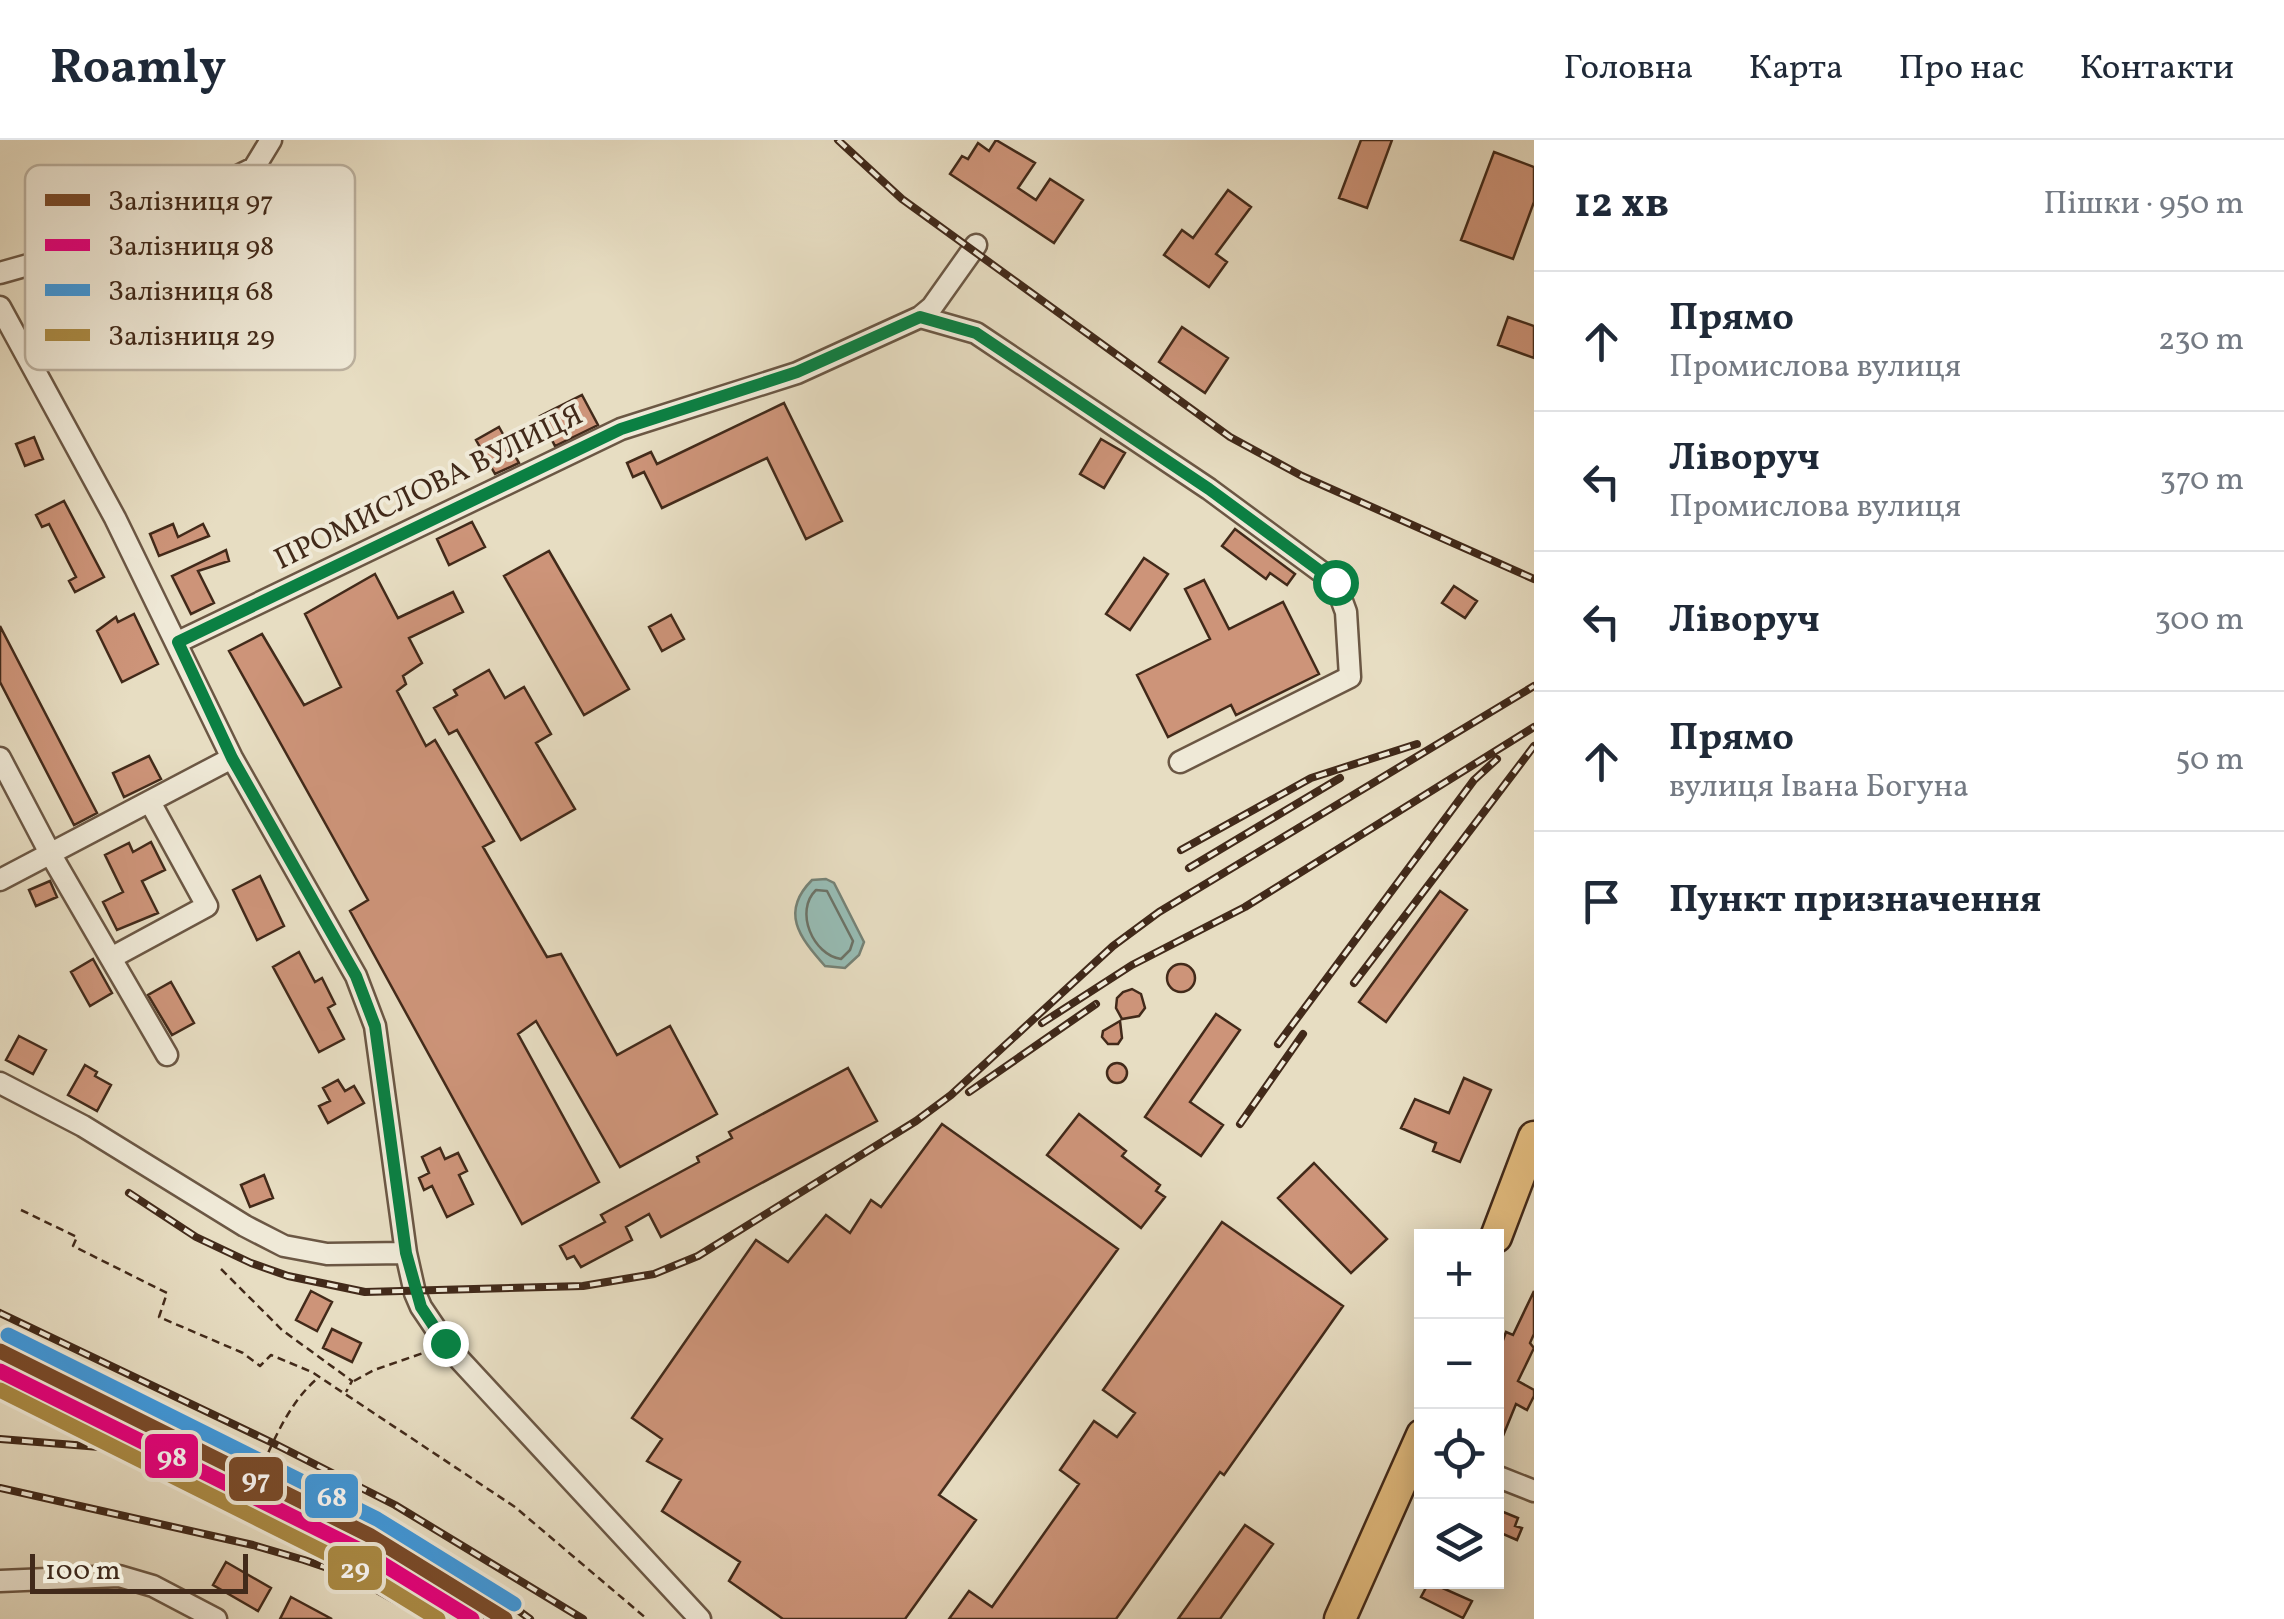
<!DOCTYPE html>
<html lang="uk">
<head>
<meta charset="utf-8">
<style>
	:root { --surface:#fff; --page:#f6f6f7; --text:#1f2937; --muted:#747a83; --line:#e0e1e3 }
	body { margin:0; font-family:Vollkorn,serif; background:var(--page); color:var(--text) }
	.controls { position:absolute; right:30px; bottom:30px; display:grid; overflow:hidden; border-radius:0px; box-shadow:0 5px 25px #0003 }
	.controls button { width:90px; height:90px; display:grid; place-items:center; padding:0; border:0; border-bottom:2px solid var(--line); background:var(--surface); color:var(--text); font:50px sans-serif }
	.scale { position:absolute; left:30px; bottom:25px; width:218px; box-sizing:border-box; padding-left:10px; border:5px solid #422a1a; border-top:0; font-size:28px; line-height:35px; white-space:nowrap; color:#422a1a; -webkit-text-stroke:8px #efe9d7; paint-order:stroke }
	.stop { position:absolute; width:30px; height:30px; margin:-22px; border:8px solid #0b8043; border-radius:50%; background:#fff }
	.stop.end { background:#0b8043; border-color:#fff; box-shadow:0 2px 10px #0008 }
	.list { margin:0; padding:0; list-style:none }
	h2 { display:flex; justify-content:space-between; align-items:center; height:130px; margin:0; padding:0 40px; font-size:42px }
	h2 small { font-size:32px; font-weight:400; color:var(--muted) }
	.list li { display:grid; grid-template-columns:65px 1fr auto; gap:30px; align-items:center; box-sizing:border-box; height:140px; padding:0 40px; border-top:2px solid var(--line) }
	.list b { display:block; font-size:38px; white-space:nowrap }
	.list p { margin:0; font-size:32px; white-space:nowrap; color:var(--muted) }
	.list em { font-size:32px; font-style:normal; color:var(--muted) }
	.icon { flex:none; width:55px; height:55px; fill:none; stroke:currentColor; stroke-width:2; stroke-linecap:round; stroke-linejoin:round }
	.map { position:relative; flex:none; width:1534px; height:1479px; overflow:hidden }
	header { display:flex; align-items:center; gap:60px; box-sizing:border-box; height:140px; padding:0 50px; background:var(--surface); border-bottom:2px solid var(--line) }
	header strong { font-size:48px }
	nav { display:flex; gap:55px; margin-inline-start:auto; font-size:35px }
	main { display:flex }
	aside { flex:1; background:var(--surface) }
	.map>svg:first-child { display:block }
</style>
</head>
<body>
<header>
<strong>Roamly</strong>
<nav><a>Головна</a><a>Карта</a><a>Про нас</a><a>Контакти</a></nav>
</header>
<main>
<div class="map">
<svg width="1534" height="1479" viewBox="0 0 1534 1479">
	<rect width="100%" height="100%" fill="#e7ddc2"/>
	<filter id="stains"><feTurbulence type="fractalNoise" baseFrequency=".002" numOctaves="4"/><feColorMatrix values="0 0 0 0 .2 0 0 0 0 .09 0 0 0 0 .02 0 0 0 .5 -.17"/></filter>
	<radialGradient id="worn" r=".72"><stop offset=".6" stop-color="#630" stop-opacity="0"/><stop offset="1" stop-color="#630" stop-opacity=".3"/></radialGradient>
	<path fill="#97bcb4" stroke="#758276" stroke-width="2.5" d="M826 739 834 743 864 802 859 815 845 828 825 826C799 797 780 772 812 740Z"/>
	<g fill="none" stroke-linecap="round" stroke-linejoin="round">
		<path stroke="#6c7367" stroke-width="2.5" d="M816 750 827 751 853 801 850 810 841 819C813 815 794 771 816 750Z"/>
	</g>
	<path fill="#cd9479" stroke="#422a1a" stroke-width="2.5" d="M996 0 1035 23 1018 48 1036 60 1050 39 1083 60 1054 103 950 34 962 16 968 19 978 3 989 11Z
		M1361 0H1392L1367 68 1339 58Z
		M1494 12 1534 27V62L1513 119 1461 100Z
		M1228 50 1251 67 1216 114 1227 122 1209 147 1164 115 1182 90 1193 98Z
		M1508 177 1534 186V218L1498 205Z
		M1182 187 1228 218 1205 253 1159 222Z
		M582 255 598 285 555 306 540 276Z
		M784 263 842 381 806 399 767 318 662 368 644 332 633 337 627 323 651 312 657 324Z
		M499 287 519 323 495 334 476 300Z
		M34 297 43 319 25 326 16 304Z
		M1101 299 1125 313 1104 348 1080 334Z
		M64 361 104 437 75 452 69 441 76 437 49 384 42 387 36 375Z
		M472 382 485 407 449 425 437 399Z
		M173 384 178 397 203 384 209 396 159 416 150 394Z
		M1235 389 1295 434 1287 445 1270 433 1266 439 1222 406Z
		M226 410 229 421 198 431 214 463 191 474 172 436Z
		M549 411 629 549 584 575 504 436Z
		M1144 418 1168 434 1130 490 1106 474Z
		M375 434 398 478 453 452 463 472 409 498 422 523 403 536 406 544 397 551 426 606 435 600 494 701 483 707 547 817 561 814 617 915 670 886 717 974 620 1027 536 881 518 894 599 1042 522 1084 350 771 368 760 229 511 262 494 304 565 341 547 305 474Z
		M1204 440 1229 489 1283 462 1319 534 1236 575 1231 565 1168 597 1137 535 1210 499 1185 449Z
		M1454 446 1477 461 1465 478 1442 463Z
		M134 474 158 524 122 542 97 491 116 477 118 482Z
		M671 475 684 499 662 511 649 487Z
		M0 486 97 673 74 685 0 542Z
		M489 530 505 558 524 547 551 594 536 603 575 669 521 700 457 590 449 594 434 568 457 555 454 550Z
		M149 616 161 639 124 657 113 633Z
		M151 702 165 730 142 741 158 773 117 790 103 762 123 752 105 715 129 703 133 712Z
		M260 736 284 786 257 800 233 750Z
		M50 741 57 757 36 766 29 750Z
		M1440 751 1467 770 1386 882 1359 862Z
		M299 812 315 842 322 838 335 864 328 868 344 899 319 912 273 827Z
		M93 819 112 853 90 866 71 832Z
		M1167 838a14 14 0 1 1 28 0a14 14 0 1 1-28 0Z
		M171 842 194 883 172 895 148 855Z
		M1132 849 1141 854 1145 868 1139 876 1122 879 1116 868 1117 858 1123 852Z
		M1216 874 1240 890 1190 962 1223 985 1201 1016 1145 977Z
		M1120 881 1122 898 1118 904H1108L1102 897 1103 891Z
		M19 896 46 910 33 934 6 920Z
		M1107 933a10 10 0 1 1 20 0a10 10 0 1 1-20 0Z
		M85 925 97 932 95 936 111 945 97 971 68 955Z
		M848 928 877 981 661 1097 649 1074 626 1087 632 1100 581 1127 574 1116 567 1119 560 1106 605 1082 601 1075 699 1022 697 1017 732 998 729 992Z
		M1464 938 1491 950 1460 1022 1433 1011 1436 1003 1401 988 1415 959 1449 973Z
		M338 940 345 951 354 946 364 963 328 983 319 966 330 961 323 948Z
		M1079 974 1126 1011 1122 1016 1160 1045 1156 1051 1165 1057 1141 1088 1047 1015Z
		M942 984 1118 1109 939 1355 976 1380 905 1479H783L729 1441 740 1422 662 1371 681 1340 647 1321 662 1299 632 1278 756 1100 788 1122 826 1075 850 1093 871 1060 881 1067Z
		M440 1008 445 1019 458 1013 467 1031 459 1035 473 1064 447 1077 432 1046 424 1050 419 1038 429 1033 422 1017Z
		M1314 1023 1387 1099 1351 1133 1278 1058Z
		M264 1035 273 1058 250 1067 241 1045Z
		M1222 1082 1343 1166 1224 1335 1220 1332 1116 1479H949L969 1451 992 1467 1079 1344 1060 1330 1094 1281 1117 1297 1135 1273 1103 1250Z
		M311 1151 332 1162 317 1191 296 1180Z
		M1534 1151V1194L1530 1203 1534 1208 1518 1241 1534 1250V1256L1527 1270 1516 1264 1496 1313V1219L1506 1192 1513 1195Z
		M332 1189 361 1203 352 1222 323 1208Z
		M228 1356 275 1374 270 1388 223 1370Z
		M1496 1369 1518 1378 1515 1386 1522 1388 1517 1400 1496 1391Z
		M1245 1385 1273 1404 1220 1479H1178Z
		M226 1422 271 1448 258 1471 213 1445Z
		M1429 1442 1472 1461 1463 1478 1421 1457Z
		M291 1457 332 1479H280Z"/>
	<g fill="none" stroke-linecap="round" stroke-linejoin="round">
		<defs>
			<path id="minor" d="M0 133 92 107 188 61 254 28 271 0
				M0 167 115 378 232 618 356 836 375 886 406 1113 415 1153 421 1167 448 1207 700 1479
				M920 177 932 167 976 105
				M178 502 621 289 797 233 920 177 976 193 1209 349 1335 442 1346 472 1350 537 1180 622
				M0 618 51 715 167 915
				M0 740 232 618
				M111 818 207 766 150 662
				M0 943 83 986 245 1086 284 1106 327 1114 406 1113
				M1496 1336 1534 1351
				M0 1441 119 1436 153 1446 216 1479"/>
			<path id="highway" d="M1496 1097 1534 997
				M1340 1479 1422 1295"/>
		</defs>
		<use href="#minor" stroke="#6b5744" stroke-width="25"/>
		<use href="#highway" stroke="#422a1a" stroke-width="35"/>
		<path stroke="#422a1a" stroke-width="2.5" stroke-dasharray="8 5" stroke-linecap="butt" d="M21 1070 77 1097 73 1106 167 1153 159 1177 243 1213 260 1226 271 1215 312 1232 515 1367 647 1479
			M221 1129 282 1190 352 1241 346 1252
			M0 1218 376 1405 389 1380
			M354 1241 374 1230 429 1211
			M248 1360C266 1319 284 1266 318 1238"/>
		<use href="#minor" stroke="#efe9d7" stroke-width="20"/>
		<use href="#highway" stroke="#e4be81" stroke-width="30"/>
		<defs>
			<path id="rail" d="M838 0 902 59 1230 297 1302 336 1534 439
				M1181 710 1311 638 1417 604
				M1189 728 1340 638
				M1354 843 1534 606
				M1042 883 1132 825 1245 767 1534 587
				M1278 904 1474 640 1497 619
				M969 952 1096 864
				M1240 984 1303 894
				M129 1053 196 1097 251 1123 288 1136 365 1152 583 1146 654 1134 698 1116 916 981 951 955 1113 806 1159 772 1534 546
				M0 1173 275 1304 395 1365 583 1479
				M0 1195C178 1281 372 1360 530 1479
				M0 1224 363 1402 488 1479
				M0 1299 112 1308 186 1325
				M0 1348 253 1405 304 1420 354 1437 428 1479"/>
		</defs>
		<use href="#rail" stroke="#422a1a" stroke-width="8"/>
		<use href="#rail" stroke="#efe9d7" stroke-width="4" stroke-dasharray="11" stroke-linecap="butt"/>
		<defs>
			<path id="rail-1" d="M0 1211 369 1395 505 1479"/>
			<path id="rail-2" d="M0 1231 360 1410 472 1479"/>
			<path id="rail-3" d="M8 1195 377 1379 514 1464"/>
			<path id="rail-4" d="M0 1250 352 1426 438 1479"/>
		</defs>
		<use href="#rail-1" stroke="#efe9d7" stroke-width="22"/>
		<use href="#rail-2" stroke="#efe9d7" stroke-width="22"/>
		<use href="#rail-3" stroke="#efe9d7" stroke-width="22"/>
		<use href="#rail-4" stroke="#efe9d7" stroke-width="22"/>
		<use href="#rail-1" stroke="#7a4b2a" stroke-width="15"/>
		<use href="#rail-2" stroke="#e5007d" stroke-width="15"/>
		<use href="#rail-3" stroke="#3e99de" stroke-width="15"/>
		<use href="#rail-4" stroke="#aa8a44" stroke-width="15"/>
	</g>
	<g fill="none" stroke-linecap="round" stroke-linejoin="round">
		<path stroke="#0b8043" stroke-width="12" d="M445 1203 421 1167 406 1113 375 886 356 836 232 618 178 502 621 289 797 232 920 177 976 193 1209 349 1335 442"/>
	</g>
	<g text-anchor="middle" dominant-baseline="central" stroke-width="8" stroke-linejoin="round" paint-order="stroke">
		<g font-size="30" fill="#422a1a" stroke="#efe9d7">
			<text transform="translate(429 348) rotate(-26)">ПРОМИСЛОВА ВУЛИЦЯ</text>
		</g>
	</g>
	<rect x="25" y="25" width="330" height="205" rx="15" fill="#efe9d7" stroke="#bbb09e" stroke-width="2.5"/>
	<rect x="45" y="54" width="45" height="12" fill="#7a4b2a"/>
	<rect x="45" y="99" width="45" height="12" fill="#e5007d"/>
	<rect x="45" y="144" width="45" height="12" fill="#3e99de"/>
	<rect x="45" y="189" width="45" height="12" fill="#aa8a44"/>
	<g font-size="28" fill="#422a1a">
		<text x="108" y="70">Залізниця 97</text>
		<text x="108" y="115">Залізниця 98</text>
		<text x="108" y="160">Залізниця 68</text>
		<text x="108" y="205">Залізниця 29</text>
	</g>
	<g stroke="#efe9d7" stroke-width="4">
		<rect x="143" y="1292" width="57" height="48" rx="10" fill="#e5007d"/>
		<rect x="227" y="1315" width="58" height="48" rx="10" fill="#7a4b2a"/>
		<rect x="303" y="1332" width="57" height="48" rx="10" fill="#3e99de"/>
		<rect x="326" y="1404" width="58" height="48" rx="10" fill="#aa8a44"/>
	</g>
	<g font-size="28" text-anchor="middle" font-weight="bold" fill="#fff">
		<text x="172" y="1326">98</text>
		<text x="256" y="1348">97</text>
		<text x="332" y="1366">68</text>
		<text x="355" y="1438">29</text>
	</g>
	<rect width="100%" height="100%" filter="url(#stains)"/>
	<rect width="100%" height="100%" fill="url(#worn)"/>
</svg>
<div class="controls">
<button>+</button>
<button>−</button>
<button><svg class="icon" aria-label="locate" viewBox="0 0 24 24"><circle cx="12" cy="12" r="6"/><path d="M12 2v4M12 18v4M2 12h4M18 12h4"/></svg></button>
<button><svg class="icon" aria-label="layers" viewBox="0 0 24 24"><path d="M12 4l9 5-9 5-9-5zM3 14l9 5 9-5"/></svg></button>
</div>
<div class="scale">100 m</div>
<div class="stop" style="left:1335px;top:442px"></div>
<div class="stop end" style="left:445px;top:1203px"></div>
</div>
<aside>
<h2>12 хв<small>Пішки · 950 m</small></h2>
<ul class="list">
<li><svg class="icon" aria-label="ahead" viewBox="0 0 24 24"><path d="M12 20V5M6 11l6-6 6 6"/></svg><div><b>Прямо</b><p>Промислова вулиця</p></div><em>230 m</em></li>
<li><svg class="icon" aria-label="left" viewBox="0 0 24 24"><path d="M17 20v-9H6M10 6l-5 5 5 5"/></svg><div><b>Ліворуч</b><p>Промислова вулиця</p></div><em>370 m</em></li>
<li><svg class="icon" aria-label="left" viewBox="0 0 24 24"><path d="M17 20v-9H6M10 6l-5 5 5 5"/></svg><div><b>Ліворуч</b></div><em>300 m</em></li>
<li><svg class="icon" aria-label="ahead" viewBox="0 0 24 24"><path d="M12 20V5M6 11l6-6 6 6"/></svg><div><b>Прямо</b><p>вулиця Івана Богуна</p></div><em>50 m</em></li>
<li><svg class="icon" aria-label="arrive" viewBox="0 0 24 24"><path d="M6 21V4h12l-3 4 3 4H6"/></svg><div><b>Пункт призначення</b></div></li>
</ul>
</aside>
</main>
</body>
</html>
